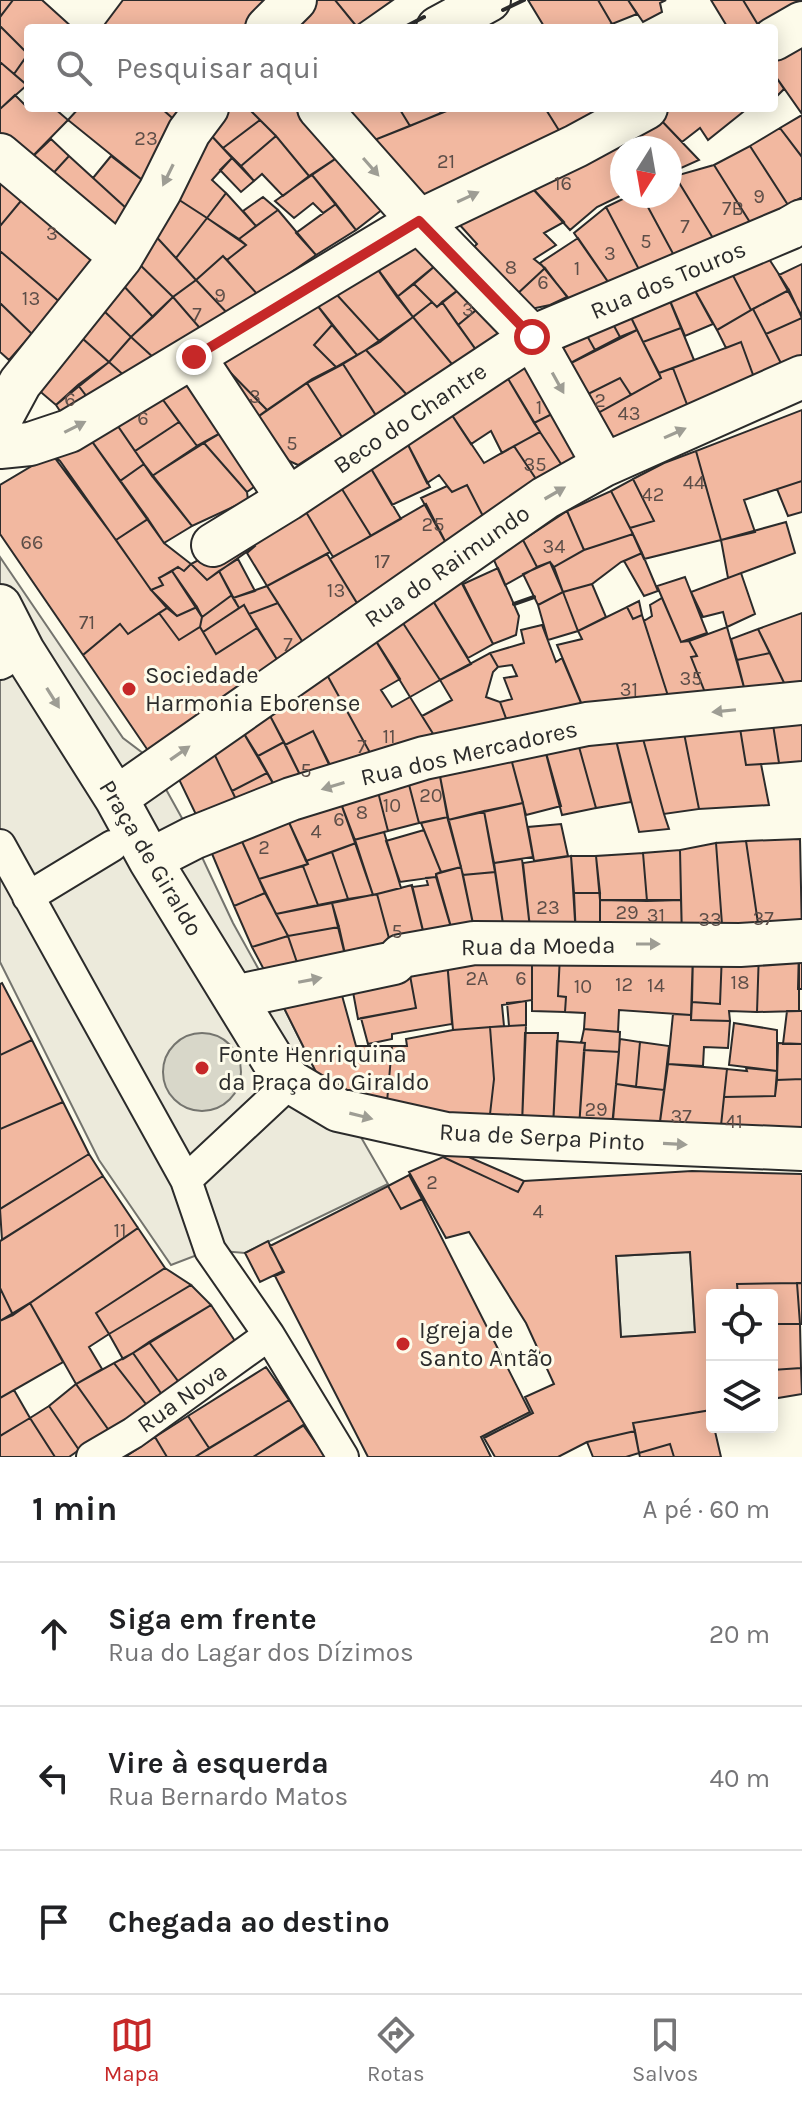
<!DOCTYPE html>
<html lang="pt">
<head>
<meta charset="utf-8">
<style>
	:root { --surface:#fff; --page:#f2f2f2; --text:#202124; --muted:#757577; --line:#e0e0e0; --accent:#c62828 }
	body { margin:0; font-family:Karla,sans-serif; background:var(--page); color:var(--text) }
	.controls { position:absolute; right:24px; bottom:24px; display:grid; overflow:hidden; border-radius:8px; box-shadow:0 4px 20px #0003 }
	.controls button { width:72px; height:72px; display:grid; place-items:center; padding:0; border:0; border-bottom:2px solid var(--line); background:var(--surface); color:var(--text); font:40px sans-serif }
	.compass { position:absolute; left:610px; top:136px; width:72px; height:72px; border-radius:50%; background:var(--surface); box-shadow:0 4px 20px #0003; rotate:191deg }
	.stop { position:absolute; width:24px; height:24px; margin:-18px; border:6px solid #c62828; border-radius:50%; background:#fff }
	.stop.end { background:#c62828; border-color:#fff; box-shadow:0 2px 8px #0008 }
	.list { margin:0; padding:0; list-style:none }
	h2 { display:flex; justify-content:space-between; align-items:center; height:104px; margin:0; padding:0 32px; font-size:34px }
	h2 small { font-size:26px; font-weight:400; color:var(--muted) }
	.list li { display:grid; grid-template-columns:52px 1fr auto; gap:24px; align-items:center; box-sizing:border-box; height:144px; padding:0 32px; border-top:2px solid var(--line) }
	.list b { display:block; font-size:30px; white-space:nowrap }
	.list p { margin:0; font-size:26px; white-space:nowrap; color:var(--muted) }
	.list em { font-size:26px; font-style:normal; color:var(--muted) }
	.icon { flex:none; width:44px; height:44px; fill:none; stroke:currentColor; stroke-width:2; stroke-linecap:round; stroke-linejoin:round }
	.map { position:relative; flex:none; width:802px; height:1457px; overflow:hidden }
	.search { position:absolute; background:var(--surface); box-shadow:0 4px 20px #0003; left:24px; right:24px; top:24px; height:88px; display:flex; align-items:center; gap:20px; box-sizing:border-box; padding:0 28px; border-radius:8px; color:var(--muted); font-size:30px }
	.sheet { height:536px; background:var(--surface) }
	nav { display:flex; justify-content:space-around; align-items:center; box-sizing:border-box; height:112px; border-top:2px solid var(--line); background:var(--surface); font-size:22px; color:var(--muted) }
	nav a { display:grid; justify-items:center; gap:4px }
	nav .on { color:var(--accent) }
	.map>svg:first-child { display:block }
</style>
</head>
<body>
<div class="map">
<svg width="802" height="1457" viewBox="0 0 802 1457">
	<rect width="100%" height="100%" fill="#fdfbea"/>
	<path fill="#eceadb" stroke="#74746e" stroke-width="2" d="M0 557 123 738 148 757 193 838 233 923 269 988 276 992 321 1082 358 1132 388 1184 245 1253 210 1250 171 1265 99 1160 0 962Z
		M690 1252 695 1332 621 1337 616 1256Z"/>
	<path fill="#d8d7c9" stroke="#74746e" stroke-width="2" d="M163 1072a39 39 0 1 1 78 0a39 39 0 1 1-78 0Z"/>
	<path fill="#f2b8a0" stroke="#2b2b2b" stroke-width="2" fill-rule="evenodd" d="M0 0H13L0 17Z
		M13 0H42L73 28H28V54L0 26V17Z
		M123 0H267L253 28H102Z
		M306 0H335L358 28H276Z
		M335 0H393L356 26Z
		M528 0H598L612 24 603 28H545Z
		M598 0H628L637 14 612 24Z
		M628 0H666L660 3 662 12 643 22Z
		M711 0H743L760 28H728Z
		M743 0H801L802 2 760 28Z
		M0 26 28 54 14 74 0 62Z
		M802 36V114L774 74V51Z
		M28 54V86L14 74Z
		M0 62 27 85 0 109Z
		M774 74 784 89 774 99Z
		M15 95 28 108H54L68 120 27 162 0 140V109Z
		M79 108H161L179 124 146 183 68 120Z
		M161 108H192L179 124Z
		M222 108H248L260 120 223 148 207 131Z
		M248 108H301L344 153 309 176 276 136Z
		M348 108H399L410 126 372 141Z
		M399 108H438L441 113 410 126Z
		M454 108H545L565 140 421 210 372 141Z
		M545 108H593L602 122 565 140Z
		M673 108H748L708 140 700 128 682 142 657 116Z
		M802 115V157L780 128Z
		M657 116 699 160 670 173V148H639L631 130Z
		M260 120 276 136 241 166 223 148Z
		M780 128 802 157V197L788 205 750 146Z
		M631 130 639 148H622V195L597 207 570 230 523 178Z
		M207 131 232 158 212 180 226 193 207 218 170 194Z
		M276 136 309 176 283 196 262 174 254 181 241 166Z
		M51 139 69 156 47 180 27 162Z
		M750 146 788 205 753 227 714 165Z
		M344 153 392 202 356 230 312 175Z
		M69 156 127 209 109 234 47 180Z
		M111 156 146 183 127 209 93 178Z
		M232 158 254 181 241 192 220 170Z
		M0 164 30 190 0 226Z
		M714 165 753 227 716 243 675 176Z
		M312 175 336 204 323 213 313 203 294 218 275 201Z
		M675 176 716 243 677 261 642 196H670V178Z
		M523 178 564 222 544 233 556 245 534 259 545 268 515 296 471 250 477 244 449 213Z
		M30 190 102 252 61 303 0 251V226Z
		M226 193 256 226 239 239 207 218Z
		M170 194 207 218 176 258 150 230Z
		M629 196H642L677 261 643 277 606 207Z
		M263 197 278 210 256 226 243 211Z
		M336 204 356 230 316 255 296 233Z
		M606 207 643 277 613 289 574 233Z
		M278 210 316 255 258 295 227 260 246 245 239 239Z
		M207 218 246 245 227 260 223 256 196 280 176 258Z
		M150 230 196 280 173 297 134 259Z
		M414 231 442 260 397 297 369 257Z
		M578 238 613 289 574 305 540 263Z
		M762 248 789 290 751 310 727 264Z
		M0 251 61 303 32 334 0 303Z
		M223 256 258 295 229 315 196 280Z
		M369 257 413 317 380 342 327 284Z
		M134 259 173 297 153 317 120 282Z
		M442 260 466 284 437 307 414 284Z
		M727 264 751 310 717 330 689 280Z
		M802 264V316L779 275Z
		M545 268 567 297 550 305 531 309 515 296Z
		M196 280 229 315 205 334 173 297Z
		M689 280 713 324 685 336 665 289Z
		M120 282 153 317 131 337 103 310Z
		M327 284 380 342 357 355 310 296Z
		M414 284 432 302 413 317 397 297Z
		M466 284 486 302 458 325 442 302Z
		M665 289 681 328 643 342 625 305Z
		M789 290 802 318 766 334 753 309Z
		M310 296 332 325 314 345 336 367 312 379 267 410 220 362Z
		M173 297 205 334 155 359 131 337Z
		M432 302 437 307 442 302 479 354 456 369 413 317Z
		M486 302 510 332 479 354 458 325Z
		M0 303 32 334 9 360 0 352Z
		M625 305 637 330 620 337 607 313Z
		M753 309 785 371 756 383 741 342 726 348 717 330Z
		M103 310 131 337 109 362 82 338Z
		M607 313 620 337 595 350 581 325Z
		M413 317 456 369 408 396 366 350Z
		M802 318V363L785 371 766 334Z
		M332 325 357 355 336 367 314 345Z
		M581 325 595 350 565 366 549 339Z
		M681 328 694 360 659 373 643 342Z
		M637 330 661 378 631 395 620 378 580 398 565 366Z
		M131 337 155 359 128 379 109 362Z
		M82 338 109 362 56 405 36 388Z
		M741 342 756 383 688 407 673 368Z
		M366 350 408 396 377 417 343 364Z
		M534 351 566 407 534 423 507 377Z
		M109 362 128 379 94 406 78 385Z
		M220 362 267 410 252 421Z
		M343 364 377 417 342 437 307 383Z
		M673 368 688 407 604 446 591 417 661 378 659 373Z
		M186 371 226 430 197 446 155 389Z
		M507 377 540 432 502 453 491 431 471 444 448 409Z
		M620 378 631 395 591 417 580 398Z
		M307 383 342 437 298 465 272 453 252 421Z
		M78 385 94 406 68 423 56 405Z
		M155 389 179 422 135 451 111 416Z
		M566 407 592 460 567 473 534 423Z
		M448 409 484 463 514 446 542 488 485 520 467 485 452 492 439 475 427 483 403 435Z
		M802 410V481L744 500 755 532 721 540 696 451Z
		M111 416 144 464 120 481 86 433Z
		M179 422 197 446 152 476 135 451Z
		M226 430 262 481 247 492 204 443Z
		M540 432 567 473 542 488 514 446Z
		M86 433 148 519 116 540 52 454Z
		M403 435 430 487 392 505 366 460Z
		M204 443 247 492 248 500 192 526 152 476Z
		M696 451 721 540 644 559 630 528 654 521 633 479 664 463Z
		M52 454 60 461 151 590 167 608 128 634 120 624 83 655 0 534V485Z
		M366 460 401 519 371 536 337 481Z
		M144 464 192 526 164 543 120 481Z
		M633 479 654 521 630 528 611 491Z
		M337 481 371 536 333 557 300 502Z
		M802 481V512L788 516 777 489Z
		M467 485 485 520 446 543 421 498 447 486 452 492Z
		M611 491 633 534 584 550 567 511Z
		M300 502 330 552 267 586 247 553 255 546 247 534Z
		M426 504 446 543 357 603 330 559Z
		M567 511 584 550 554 567 550 562 537 567 523 540Z
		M148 519 164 543 191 564 184 571 178 567 159 578 163 585 151 590 116 540Z
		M786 522 795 553 728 578 721 540Z
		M247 534 255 546 207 580 191 564Z
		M633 534 642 553 621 562 592 584 563 592 554 567 584 550Z
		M523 540 537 567 505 585 493 558Z
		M642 553 658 591 644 596 624 561Z
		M327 554 357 603 339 615 345 626 309 652 267 586Z
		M238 559 255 591 233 598 219 571Z
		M550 562 563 592 538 605 523 574Z
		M191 564 207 580 219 571 232 595 202 617 172 571 178 567 184 571Z
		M498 568 519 616 516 635 493 644 463 584Z
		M172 571 197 607 177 616 151 590 163 585 159 578Z
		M456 572 493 644 468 658 427 591Z
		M741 573 755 614 727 627 723 612 703 617 691 592Z
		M685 577 707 633 681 642 657 586Z
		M592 584 606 617 578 631 563 592Z
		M267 586 278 603 249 614 244 605 239 608 233 598Z
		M427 591 471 664 440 680 399 617Z
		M563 592 578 631 548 640 538 605Z
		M232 595 239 608 203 632 200 627 202 617Z
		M662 598 681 642 689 641 697 656 691 657 706 695 669 699 644 621 652 616 650 605Z
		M639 601 642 615 633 619 627 607Z
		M278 603 309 652 283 669 249 614Z
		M244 605 257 628 216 654 203 632Z
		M197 607 202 617 200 627 179 640 159 613 167 608 177 616Z
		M627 607 633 619 642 615 669 699 587 717 557 645 582 639 578 631Z
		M159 613 179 640 200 627 216 654 257 628 283 669 151 755 83 655 120 624 128 634Z
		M802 613V686L786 687 758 629Z
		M399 617 440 680 410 697 371 633Z
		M542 625 556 662 562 658 587 717 511 732 500 702 512 699 504 678 517 676 512 665 498 667 490 653 524 643 521 630Z
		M727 627 745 691 706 695 691 657 697 656 689 641Z
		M758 629 770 653 737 660 731 639Z
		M371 633 400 679 381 690 392 707 410 697 442 748 379 769 321 664Z
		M490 653 498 667 493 672 486 697 500 702 511 732 442 748 422 716 452 700 440 680Z
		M770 653 786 687 745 691 737 660Z
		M321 664 379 769 335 777 313 731 285 745 267 710Z
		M802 708V761L779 763 771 712Z
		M267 710 284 742 258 756 240 727Z
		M771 712 779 763 746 765 738 716Z
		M738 716 746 765 761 764 769 805 699 809 682 723Z
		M682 723 699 809 664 814 640 728Z
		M240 727 267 773 232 791 210 745Z
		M640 728 664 814 669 829 639 832 614 732Z
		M313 731 337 779 307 789 285 745Z
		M614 732 631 802 596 808 576 736Z
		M576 736 596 808 562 815 543 742Z
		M284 742 307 789 282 799 258 756Z
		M543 742 561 806 526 815 509 751Z
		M210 745 243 814 203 829 173 767Z
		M509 751 523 803 448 820 439 771Z
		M439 771 448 817 419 823 407 777Z
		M267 773 282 799 243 814 232 791Z
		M407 777 419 823 388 831 377 788Z
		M377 788 388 831 354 840 339 798Z
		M339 798 356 843 306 861 287 818Z
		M523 803 533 857 494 863 484 811Z
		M484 811 495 872 463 875 448 820Z
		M448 817 461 867 441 872 421 823Z
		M287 818 308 864 259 879 240 837Z
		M561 824 568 856 534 861 528 827Z
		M424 830 441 872 436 874V877L400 882 386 841Z
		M384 832 401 888 373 895 354 840Z
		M240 837 265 893 234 906 210 849Z
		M800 839 802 936 760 937 746 841Z
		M746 841 760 937 723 938 716 843Z
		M356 843 373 895 348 899 332 852Z
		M716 843 723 938 682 939 680 850Z
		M680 850 681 900 647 901 643 853Z
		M332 852 348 899 318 905 303 866 308 864 306 861Z
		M643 853 647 901 600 900 596 856Z
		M571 856 576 937H531L523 863Z
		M571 856H596L600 893H574Z
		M522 859 531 937H505L494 863Z
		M303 866 318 905 276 914 259 879Z
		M461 867 476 938 455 941 436 874Z
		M495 872 505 937 476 938 463 875Z
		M436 877 455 941 427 947 412 887 428 885 426 878Z
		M412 885 427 947 393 953 377 894Z
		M265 893 288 936 252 947 234 906Z
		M574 893H600V938L576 937Z
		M377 894 393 953 348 967 332 903Z
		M600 900H681L682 939 600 938Z
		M332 903 339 927 288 936 276 914Z
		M339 927 348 967 302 977 288 936Z
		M288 936 302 977 271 983 252 947Z
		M799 948V1011L757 1012 759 951Z
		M799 948H802V989H798Z
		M759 951 757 1012 729 1011 730 1021 691 1020 692 1002 720 1004 722 953Z
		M693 953 691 1015 619 1010 618 1032 584 1029 585 1013 565 1012 566 997 558 996 560 955Z
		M693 953H722L720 1004 692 1002Z
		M532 955V1000L502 1005 504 1026 453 1030 447 960Z
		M532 955H560L558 996 566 997 565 1012 532 1011Z
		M447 960 452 1024 392 1034V1039L368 1044 361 1018 416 1008 409 970Z
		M409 970 416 1008 358 1019 351 981Z
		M338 981 356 1046H392L386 1113 321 1082 276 992Z
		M2 983 32 1040 0 1055V984Z
		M526 1001V1025L509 1026 507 1003Z
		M787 1011H802V1044H783Z
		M673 1014 691 1015V1020L730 1021 728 1048 704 1047 703 1066 668 1064Z
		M734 1023 777 1030V1071L729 1065Z
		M526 1025 522 1125 489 1123 494 1079 490 1027Z
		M490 1027 494 1079 489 1123 386 1113 392 1046H407L406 1039 453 1030Z
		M584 1029 620 1032 619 1052 584 1050 585 1043H581Z
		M525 1033H558L553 1127 522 1125Z
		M620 1039 640 1042 636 1087 616 1084Z
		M32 1040 63 1102 0 1129V1055Z
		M557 1041 585 1043 579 1128 553 1127Z
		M640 1042 669 1046 664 1090 636 1087Z
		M778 1043 802 1044V1079L777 1080Z
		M584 1050 619 1052 612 1131 579 1128Z
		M668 1064 727 1069 720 1135 659 1129Z
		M746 1068 777 1071 775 1096 724 1097 727 1069 747 1071Z
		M802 1079V1138L720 1135 724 1097 775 1096 777 1080Z
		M616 1084 664 1090 659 1129 612 1126Z
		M63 1102 89 1154 0 1209V1129Z
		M448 1148 524 1181 518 1192 443 1157Z
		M89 1154 103 1176 2 1240 0 1209Z
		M443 1157 518 1192 524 1181 692 1171 802 1174V1283L737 1284 738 1295H712V1410L633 1423 635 1431 587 1442 558 1457H495L484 1438 533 1413 525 1397 554 1384 526 1323 469 1232 446 1238 409 1172ZM690 1252 695 1332 621 1337 616 1256Z
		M409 1175 422 1199 401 1209 388 1186Z
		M103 1176 138 1228 13 1315 0 1288V1241Z
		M388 1186 401 1209 422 1199 530 1412 481 1437 491 1457H368L275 1276 284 1272 270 1246Z
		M138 1228 165 1268 96 1313 109 1334 89 1347 102 1369 76 1384 30 1303Z
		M268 1241 283 1271 260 1282 245 1253Z
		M165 1268 191 1285 109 1334 96 1313Z
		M797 1283 800 1324H772V1295H738L737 1284Z
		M797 1283H802V1324H800Z
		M191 1285 211 1305 123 1359 109 1334Z
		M0 1288 13 1315 0 1321Z
		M30 1303 63 1362 0 1398V1321Z
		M211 1305 237 1344 181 1385 149 1342Z
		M772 1324H800L801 1368 772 1370Z
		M149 1342 181 1385 165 1399 133 1353Z
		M133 1353 165 1399 149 1408 114 1363Z
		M114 1363 149 1408 110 1432 76 1384Z
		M266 1367 289 1400 209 1448 188 1416Z
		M801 1368 802 1394 772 1399V1370Z
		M76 1384 110 1432 79 1450 49 1406Z
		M14 1390 30 1418 0 1436V1398Z
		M289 1400 306 1424 253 1457H195Z
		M49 1406 79 1450 69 1457H55L30 1418Z
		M711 1410 712 1427H714L721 1457H674L670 1444 639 1453 633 1423Z
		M188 1416 209 1448 195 1457H167L155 1437Z
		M30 1418 55 1457H0V1436Z
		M303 1425 326 1457H253Z
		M635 1431 639 1453 626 1457H593L587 1442Z
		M155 1437 167 1457H125Z
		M670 1444 674 1457H640L639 1453Z"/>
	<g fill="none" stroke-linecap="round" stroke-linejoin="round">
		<defs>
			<path id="pedestrian" d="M0 664 4 662
				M0 845 186 1180 210 1250 269 1335 343 1457
				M28 897 112 846
				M186 1180 279 1093
				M92 1457 133 1433 269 1335"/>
			<path id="minor" d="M267 28 295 0
				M438 28 489 0
				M774 39 802 23
				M319 108 419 221 532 337 604 465
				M0 155 121 257
				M194 357 288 499
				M0 420 20 383 121 257 160 191 189 132 207 108
				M0 447 30 444 69 431 419 221 576 146 646 108
				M213 545 288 499 532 337 790 228 802 221
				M0 606 23 651 116 798 150 860 277 1067 291 1082 338 1110 446 1134 802 1149
				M116 798 545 498 604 465 802 377
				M150 860 193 838 291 799 424 758 587 724 802 703
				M234 997 394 963 401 956 474 943 740 945 802 941"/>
		</defs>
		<use href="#pedestrian" stroke="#2b2b2b" stroke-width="34"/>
		<use href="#minor" stroke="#2b2b2b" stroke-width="46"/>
		<use href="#pedestrian" stroke="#fdfbea" stroke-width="30"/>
		<use href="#minor" stroke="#fdfbea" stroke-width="42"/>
		<path stroke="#2b2b2b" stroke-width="4" d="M503 10 524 0
			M403 28 424 17
			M514 604 534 597"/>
	</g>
	<defs><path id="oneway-solid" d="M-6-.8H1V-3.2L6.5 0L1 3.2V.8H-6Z" transform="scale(2)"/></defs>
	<g fill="#9e9d94">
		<use href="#oneway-solid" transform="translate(371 167) rotate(49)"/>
		<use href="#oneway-solid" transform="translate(168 175) rotate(116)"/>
		<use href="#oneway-solid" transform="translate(468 197) rotate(-25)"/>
		<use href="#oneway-solid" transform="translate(558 383) rotate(61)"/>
		<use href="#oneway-solid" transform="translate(75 427) rotate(-27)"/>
		<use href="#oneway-solid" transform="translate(675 433) rotate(-24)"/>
		<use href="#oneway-solid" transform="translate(555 493) rotate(-30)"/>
		<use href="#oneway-solid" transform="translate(53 698) rotate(58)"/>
		<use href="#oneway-solid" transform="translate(724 711) rotate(174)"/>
		<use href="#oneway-solid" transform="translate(180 753) rotate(-35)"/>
		<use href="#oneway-solid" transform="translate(333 786) rotate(163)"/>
		<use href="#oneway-solid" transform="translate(648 944)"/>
		<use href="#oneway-solid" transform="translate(310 980) rotate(-11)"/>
		<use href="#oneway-solid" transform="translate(361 1116) rotate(14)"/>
		<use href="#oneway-solid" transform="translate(675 1144) rotate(3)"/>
	</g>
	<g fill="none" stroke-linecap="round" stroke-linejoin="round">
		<path stroke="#c62828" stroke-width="10" d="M194 357 419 221 532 337"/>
	</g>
	<g fill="#c62828" stroke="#fdfbea" stroke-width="3">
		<circle cx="129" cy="689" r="8"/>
		<circle cx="202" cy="1068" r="8"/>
		<circle cx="403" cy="1344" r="8"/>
	</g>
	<g text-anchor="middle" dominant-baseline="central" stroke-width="6" stroke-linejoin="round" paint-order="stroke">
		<g font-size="20" fill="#5d4e48">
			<text x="146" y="138">23</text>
			<text x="446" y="161">21</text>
			<text x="563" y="183">16</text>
			<text x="759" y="196">9</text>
			<text x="733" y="208">7B</text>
			<text x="685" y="226">7</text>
			<text x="52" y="233">3</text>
			<text x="646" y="241">5</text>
			<text x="610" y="253">3</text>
			<text x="511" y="267">8</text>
			<text x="577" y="268">1</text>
			<text x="543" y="282">6</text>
			<text x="220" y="295">9</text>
			<text x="31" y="298">13</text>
			<text x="468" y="309">3</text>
			<text x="197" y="314">7</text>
			<text x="255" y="396">3</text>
			<text x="70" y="399">6</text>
			<text x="600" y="400">2</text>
			<text x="539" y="407">1</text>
			<text x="629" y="413">43</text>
			<text x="143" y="418">6</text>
			<text x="292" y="443">5</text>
			<text x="535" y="464">35</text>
			<text x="694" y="482">44</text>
			<text x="653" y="494">42</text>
			<text x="433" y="524">25</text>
			<text x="32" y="542">66</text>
			<text x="554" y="546">34</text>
			<text x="382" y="561">17</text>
			<text x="336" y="590">13</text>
			<text x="87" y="622">71</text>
			<text x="288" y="644">7</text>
			<text x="691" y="678">35</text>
			<text x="629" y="689">31</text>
			<text x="389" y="736">11</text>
			<text x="362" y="746">7</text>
			<text x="306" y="770">5</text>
			<text x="431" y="795">20</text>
			<text x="392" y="805">10</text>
			<text x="362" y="812">8</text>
			<text x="339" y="819">6</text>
			<text x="316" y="831">4</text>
			<text x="264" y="847">2</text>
			<text x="548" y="907">23</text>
			<text x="627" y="912">29</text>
			<text x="656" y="915">31</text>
			<text x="763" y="918">37</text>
			<text x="710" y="919">33</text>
			<text x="397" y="931">5</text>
			<text x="477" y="978">2A</text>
			<text x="521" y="978">6</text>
			<text x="740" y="982">18</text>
			<text x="624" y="984">12</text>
			<text x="656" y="985">14</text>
			<text x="583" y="986">10</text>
			<text x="596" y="1109">29</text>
			<text x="681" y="1116">37</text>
			<text x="734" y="1121">41</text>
			<text x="432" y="1182">2</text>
			<text x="538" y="1211">4</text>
			<text x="120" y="1230">11</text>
		</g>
		<g font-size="24" fill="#2b2b2b" stroke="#fdfbea">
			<text transform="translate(668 280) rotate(-23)">Rua dos Touros</text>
			<text transform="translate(410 418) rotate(-34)">Beco do Chantre</text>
			<text transform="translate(447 566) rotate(-35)">Rua do Raimundo</text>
			<text transform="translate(469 753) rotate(-13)">Rua dos Mercadores</text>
			<text transform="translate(151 858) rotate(59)">Praça de Giraldo</text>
			<text transform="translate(538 946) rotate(-1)">Rua da Moeda</text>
			<text transform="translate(542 1137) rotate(3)">Rua de Serpa Pinto</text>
			<text transform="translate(182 1398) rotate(-35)">Rua Nova</text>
		</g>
		<g font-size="24" fill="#2b2b2b" stroke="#fdfbea" text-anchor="start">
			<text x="145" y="675">Sociedade<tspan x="145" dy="28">Harmonia Eborense</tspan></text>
			<text x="218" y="1054">Fonte Henriquina<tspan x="218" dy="28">da Praça do Giraldo</tspan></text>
			<text x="419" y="1330">Igreja de<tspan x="419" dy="28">Santo Antão</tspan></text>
		</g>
	</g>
</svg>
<div class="controls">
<button><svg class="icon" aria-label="locate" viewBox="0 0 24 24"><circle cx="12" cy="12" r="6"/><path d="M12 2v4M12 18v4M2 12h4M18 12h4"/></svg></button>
<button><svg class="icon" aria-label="layers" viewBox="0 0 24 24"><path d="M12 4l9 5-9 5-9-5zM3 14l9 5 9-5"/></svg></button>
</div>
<svg class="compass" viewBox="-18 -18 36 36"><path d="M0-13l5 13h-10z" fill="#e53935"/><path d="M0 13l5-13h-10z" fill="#757577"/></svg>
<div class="stop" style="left:532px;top:337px"></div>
<div class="stop end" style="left:194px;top:357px"></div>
<div class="search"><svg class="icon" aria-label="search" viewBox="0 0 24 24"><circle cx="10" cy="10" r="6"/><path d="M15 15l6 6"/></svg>Pesquisar aqui</div>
</div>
<section class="sheet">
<h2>1 min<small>A pé · 60 m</small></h2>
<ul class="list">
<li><svg class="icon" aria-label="ahead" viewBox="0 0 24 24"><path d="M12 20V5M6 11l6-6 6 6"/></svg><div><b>Siga em frente</b><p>Rua do Lagar dos Dízimos</p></div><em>20 m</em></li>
<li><svg class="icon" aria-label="left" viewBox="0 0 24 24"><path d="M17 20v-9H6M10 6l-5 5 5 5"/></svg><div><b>Vire à esquerda</b><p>Rua Bernardo Matos</p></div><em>40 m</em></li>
<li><svg class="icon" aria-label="arrive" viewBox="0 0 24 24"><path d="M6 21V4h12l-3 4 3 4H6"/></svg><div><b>Chegada ao destino</b></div></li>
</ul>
</section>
<nav>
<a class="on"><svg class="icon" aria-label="map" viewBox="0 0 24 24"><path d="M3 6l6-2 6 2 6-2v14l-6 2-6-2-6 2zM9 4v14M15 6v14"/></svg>Mapa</a>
<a><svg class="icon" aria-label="directions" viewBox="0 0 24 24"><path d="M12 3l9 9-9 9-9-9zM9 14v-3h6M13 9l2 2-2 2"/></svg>Rotas</a>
<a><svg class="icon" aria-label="saved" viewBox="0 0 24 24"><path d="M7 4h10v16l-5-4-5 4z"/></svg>Salvos</a>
</nav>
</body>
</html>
